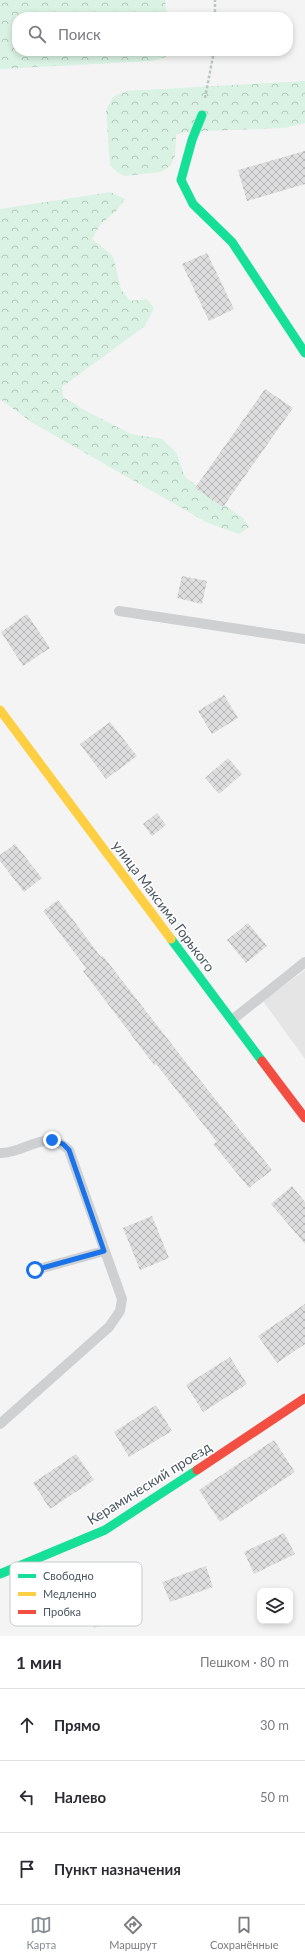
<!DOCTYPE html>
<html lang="ru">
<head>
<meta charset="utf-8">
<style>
	:root { --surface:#fff; --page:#f7f7f7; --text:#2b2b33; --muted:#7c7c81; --line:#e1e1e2; --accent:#868d94 }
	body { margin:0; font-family:Lato,sans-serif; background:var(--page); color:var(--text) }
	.controls { position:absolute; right:12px; bottom:12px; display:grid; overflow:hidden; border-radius:8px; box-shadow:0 2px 6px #0003 }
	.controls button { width:36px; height:36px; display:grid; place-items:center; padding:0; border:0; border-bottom:1px solid var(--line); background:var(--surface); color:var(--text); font:20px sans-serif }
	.stop { position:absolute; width:12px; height:12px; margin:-9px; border:3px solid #1a73e8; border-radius:50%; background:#fff }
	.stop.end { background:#1a73e8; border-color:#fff; box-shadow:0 1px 4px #0008 }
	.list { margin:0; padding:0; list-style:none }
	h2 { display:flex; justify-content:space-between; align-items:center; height:52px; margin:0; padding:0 16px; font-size:17px }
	h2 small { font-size:13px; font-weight:400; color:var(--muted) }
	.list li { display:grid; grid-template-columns:26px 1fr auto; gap:12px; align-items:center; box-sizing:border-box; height:72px; padding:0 16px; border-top:1px solid var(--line) }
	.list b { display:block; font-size:15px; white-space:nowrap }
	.list em { font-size:13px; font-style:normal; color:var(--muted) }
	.icon { flex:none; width:22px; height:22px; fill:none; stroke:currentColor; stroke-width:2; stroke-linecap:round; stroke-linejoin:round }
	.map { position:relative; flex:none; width:305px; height:1636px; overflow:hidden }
	.search { position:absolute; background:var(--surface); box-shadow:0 2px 6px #0003; left:12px; right:12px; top:12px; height:44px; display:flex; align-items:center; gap:10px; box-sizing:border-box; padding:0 14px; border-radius:16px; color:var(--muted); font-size:15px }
	.sheet { height:268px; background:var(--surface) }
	nav { display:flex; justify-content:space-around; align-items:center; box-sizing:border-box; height:56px; border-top:1px solid var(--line); background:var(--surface); font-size:11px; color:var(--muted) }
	nav a { display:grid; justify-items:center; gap:2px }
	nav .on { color:var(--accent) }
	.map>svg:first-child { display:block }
</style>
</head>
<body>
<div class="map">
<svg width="305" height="1636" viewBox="0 0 305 1636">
	<defs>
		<pattern id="forest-crowns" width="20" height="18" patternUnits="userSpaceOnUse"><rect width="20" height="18" fill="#d9f2e3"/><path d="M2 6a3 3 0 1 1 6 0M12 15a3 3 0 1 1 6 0" fill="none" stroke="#b2c7bb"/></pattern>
		<pattern id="building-cross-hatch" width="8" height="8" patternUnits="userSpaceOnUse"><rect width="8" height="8" fill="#ddddde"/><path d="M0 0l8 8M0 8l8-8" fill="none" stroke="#b5b6b7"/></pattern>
	</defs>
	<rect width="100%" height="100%" fill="#f4f4f4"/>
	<path fill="#e6e5e6" d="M305 970V1059L263 1001Z"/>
	<path fill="url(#forest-crowns)" d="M0 0H165L167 17H17V51H168L166 57 152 61 0 69Z
		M305 81V123L284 128 184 132 176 135 175 156 170 166 161 172 125 176 117 172 110 165 106 110 113 97 126 91Z
		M111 192 125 199 116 211 100 225 92 239 113 256 121 289 130 301 147 299 154 308 145 326 62 387 63 397 88 412 131 434 162 439 176 452 185 477 243 518 249 527 239 534 208 523 31 422 0 399V209Z"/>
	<path fill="url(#building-cross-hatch)" d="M305 151V184L247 201 238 170Z
		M207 253 234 309 209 321 182 264Z
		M265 389 293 408 223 507 195 488Z
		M182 576 207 581 202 604 177 598Z
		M27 614 50 648 23 666 1 632Z
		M224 695 238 718 212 734 198 711Z
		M110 722 137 756 106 779 80 744Z
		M228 758 242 774 219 794 205 778Z
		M157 813 166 825 152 836 143 824Z
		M15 844 42 878 24 892 0 861V855Z
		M58 900 101 957 103 956 188 1065 272 1170 249 1188 213 1144 217 1142 156 1064 154 1065 83 971 86 968 43 911Z
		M248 923 267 946 246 963 227 940Z
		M292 1186 305 1202V1244L271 1204Z
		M152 1216 169 1258 140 1270 123 1228Z
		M305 1304V1344L277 1363 258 1336Z
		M230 1357 247 1384 203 1412 186 1385Z
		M156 1405 172 1431 129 1457 114 1432Z
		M274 1440 295 1472 220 1522 199 1490Z
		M76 1454 94 1480 50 1509 33 1483Z
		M284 1533 295 1554 254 1574 244 1552Z
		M206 1566 213 1587 170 1602 162 1582Z
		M129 1593 136 1613 94 1628 87 1609Z"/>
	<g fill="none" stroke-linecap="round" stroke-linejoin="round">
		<path stroke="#bcc7c4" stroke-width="2.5" stroke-dasharray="3 2" stroke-linecap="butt" d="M215 17V0
			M205 98 214 51"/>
		<path stroke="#ced0d2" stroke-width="10" d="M119 611 305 639
			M232 1020 305 962
			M0 1153C25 1154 45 1127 69 1150L122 1299 120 1311 109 1327 0 1424
			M35 1270 104 1251"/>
		<path stroke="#16e098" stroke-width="9" d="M202 115 192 140 181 180 193 204 232 242 305 353
			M171 939 262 1061
			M0 1574 105 1530 197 1470"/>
		<path stroke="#ffcf43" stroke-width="9" d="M0 710 171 939"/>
		<path stroke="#f24e42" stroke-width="9" d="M262 1061 305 1118
			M197 1470 305 1398"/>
	</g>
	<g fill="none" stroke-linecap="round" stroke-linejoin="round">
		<path stroke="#1a73e8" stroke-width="5" d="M35 1270 104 1251 69 1150 63 1144 52 1140"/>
	</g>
	<g text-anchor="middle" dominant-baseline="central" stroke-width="3" stroke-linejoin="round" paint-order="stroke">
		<g font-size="14" fill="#4a5661" stroke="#fff">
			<text transform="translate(164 906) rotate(53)">улица Максима Горького</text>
			<text transform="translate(149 1483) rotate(-32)">Керамический проезд</text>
		</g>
	</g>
	<rect x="10" y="1562" width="132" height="64" rx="6" fill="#fff" stroke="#c9ccd0" stroke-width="1"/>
	<rect x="18" y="1574" width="18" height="4" fill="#16e098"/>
	<rect x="18" y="1592" width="18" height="4" fill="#ffcf43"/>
	<rect x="18" y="1610" width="18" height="4" fill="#f24e42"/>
	<g font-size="11" fill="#4a5661">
		<text x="43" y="1580">Свободно</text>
		<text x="43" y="1598">Медленно</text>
		<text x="43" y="1616">Пробка</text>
	</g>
</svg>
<div class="controls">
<button><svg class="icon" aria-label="layers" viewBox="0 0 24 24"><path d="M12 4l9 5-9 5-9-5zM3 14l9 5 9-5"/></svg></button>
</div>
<div class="stop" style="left:35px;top:1270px"></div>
<div class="stop end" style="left:52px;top:1140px"></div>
<div class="search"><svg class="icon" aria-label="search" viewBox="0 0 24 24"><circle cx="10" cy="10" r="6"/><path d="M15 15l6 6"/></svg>Поиск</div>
</div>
<section class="sheet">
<h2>1 мин<small>Пешком · 80 m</small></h2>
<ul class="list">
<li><svg class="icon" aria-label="ahead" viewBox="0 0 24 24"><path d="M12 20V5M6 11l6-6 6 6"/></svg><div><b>Прямо</b></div><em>30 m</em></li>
<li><svg class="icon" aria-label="left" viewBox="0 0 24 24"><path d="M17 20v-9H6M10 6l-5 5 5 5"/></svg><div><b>Налево</b></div><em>50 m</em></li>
<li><svg class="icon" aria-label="arrive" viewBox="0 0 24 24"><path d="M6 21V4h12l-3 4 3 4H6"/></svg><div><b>Пункт назначения</b></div></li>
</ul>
</section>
<nav>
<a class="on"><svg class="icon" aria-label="map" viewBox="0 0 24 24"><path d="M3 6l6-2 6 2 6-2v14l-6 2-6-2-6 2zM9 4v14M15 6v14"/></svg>Карта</a>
<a><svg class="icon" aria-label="directions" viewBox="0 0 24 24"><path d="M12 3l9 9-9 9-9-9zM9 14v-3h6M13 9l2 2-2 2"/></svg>Маршрут</a>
<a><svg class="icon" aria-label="saved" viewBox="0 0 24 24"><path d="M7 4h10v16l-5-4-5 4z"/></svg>Сохранённые</a>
</nav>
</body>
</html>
